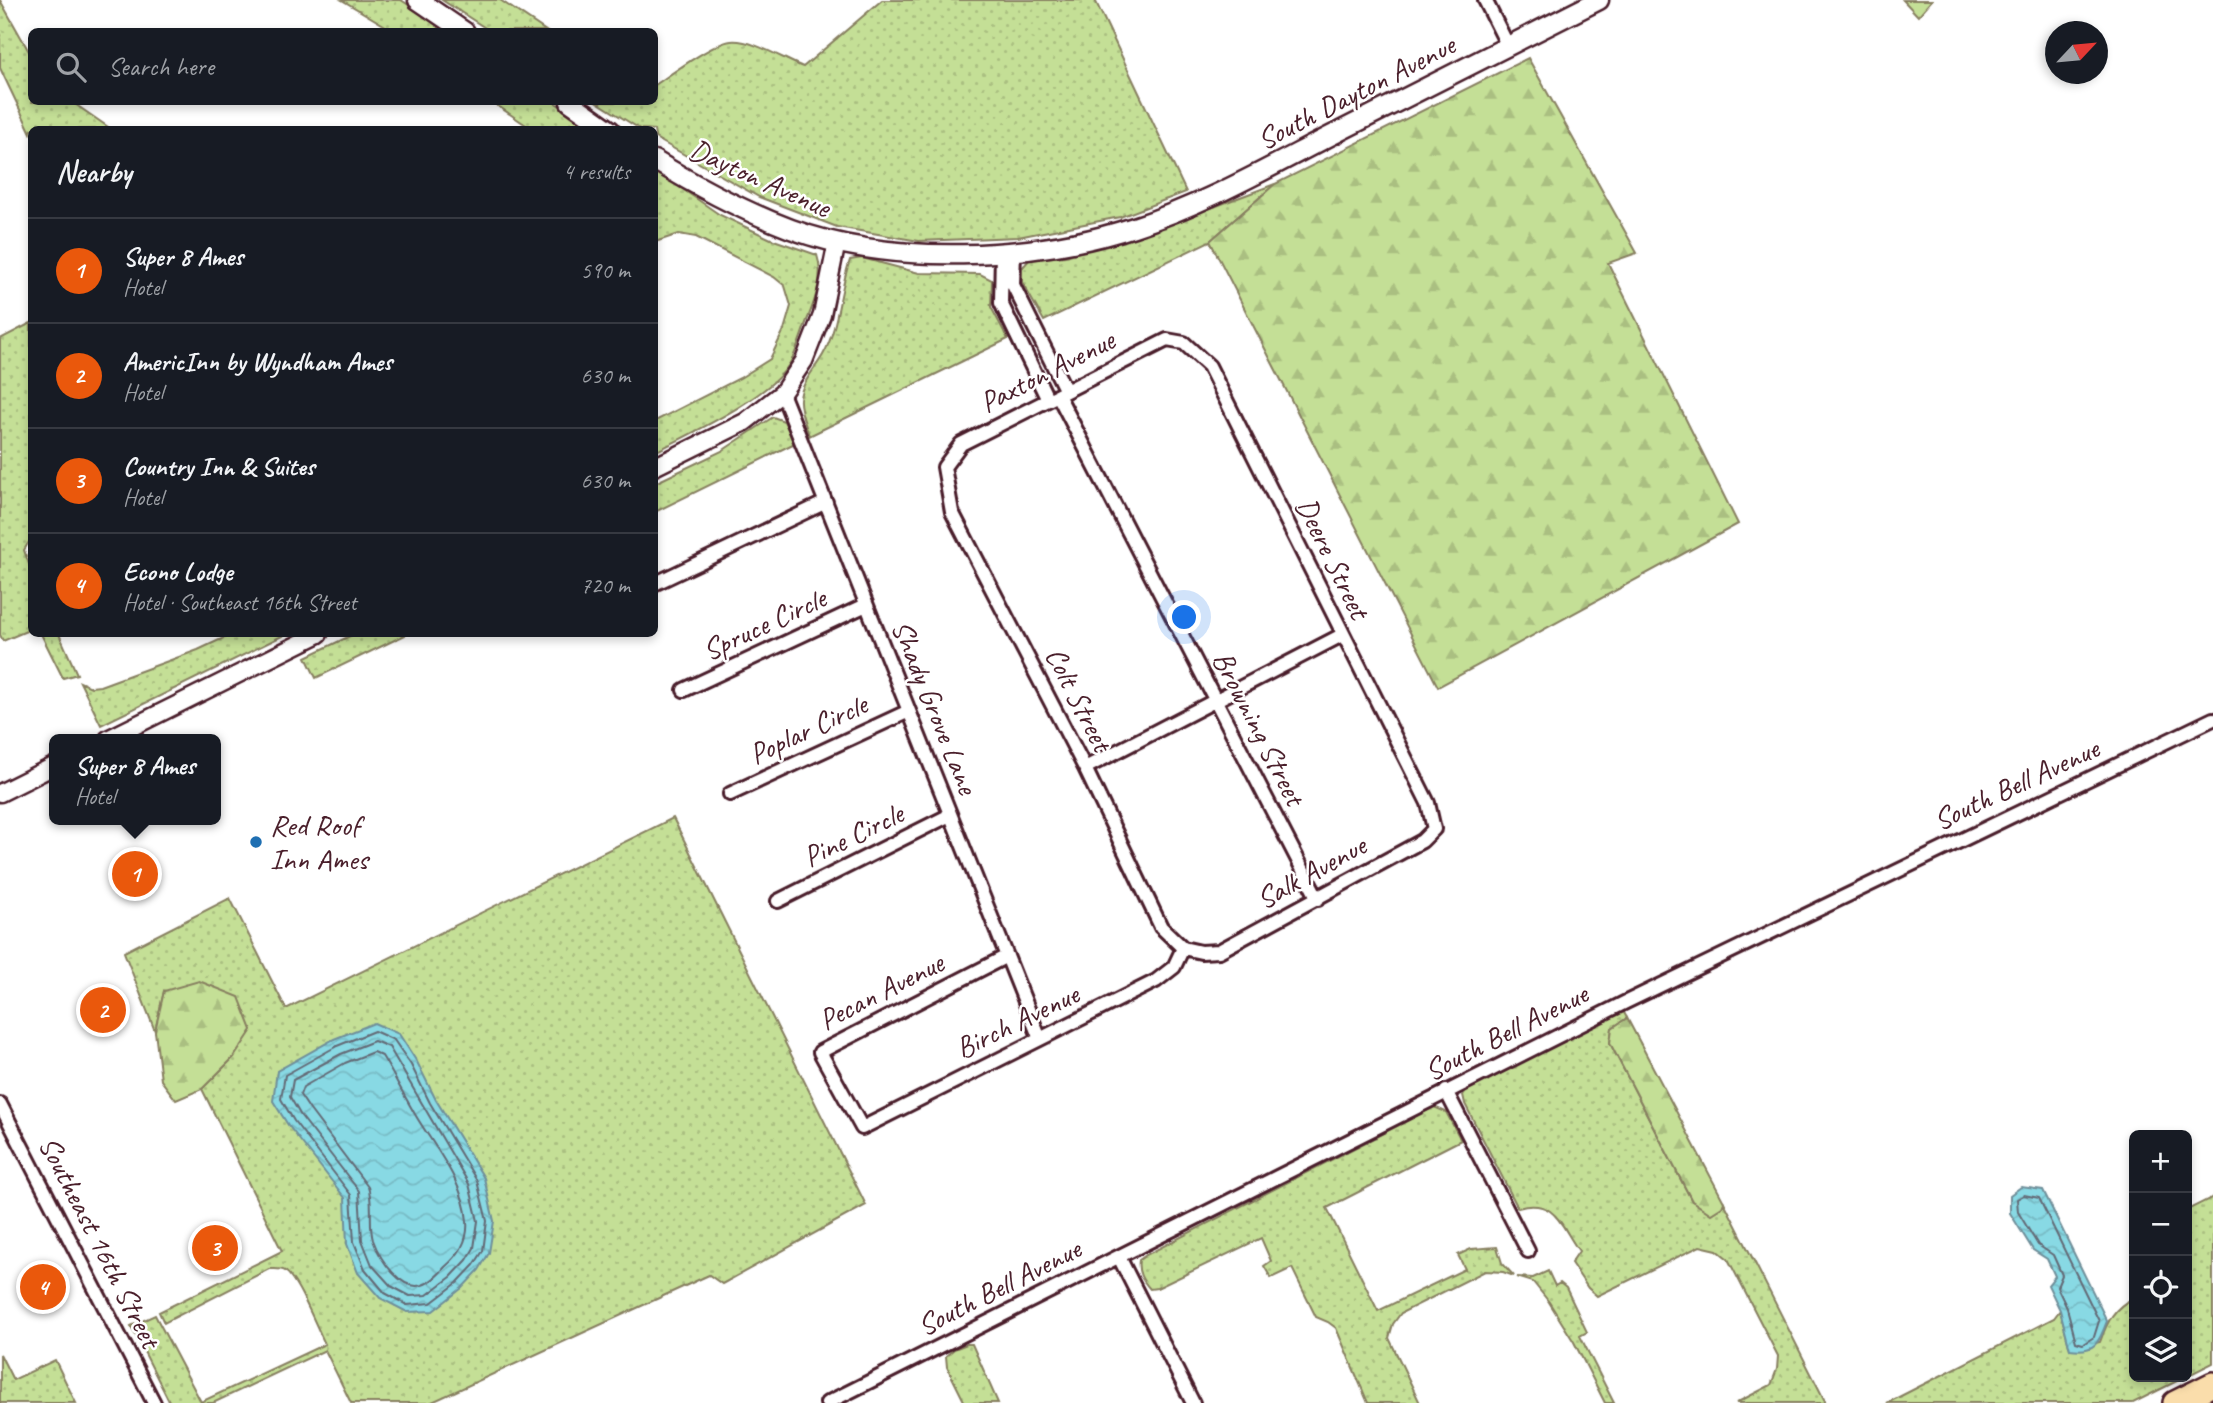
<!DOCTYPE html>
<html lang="en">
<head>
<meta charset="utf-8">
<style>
	:root { --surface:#171b24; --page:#242831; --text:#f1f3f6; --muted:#9ea1a6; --line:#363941; --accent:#ea580c }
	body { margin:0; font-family:Caveat,sans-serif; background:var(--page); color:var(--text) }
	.controls { position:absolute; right:21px; bottom:21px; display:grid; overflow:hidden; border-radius:10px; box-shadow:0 4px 10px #0003 }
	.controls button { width:63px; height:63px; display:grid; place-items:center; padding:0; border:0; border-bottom:2px solid var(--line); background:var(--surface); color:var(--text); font:35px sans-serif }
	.compass { position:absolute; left:2045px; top:21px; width:63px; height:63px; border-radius:50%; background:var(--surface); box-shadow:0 4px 10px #0003; rotate:64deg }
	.you { position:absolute; left:1185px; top:618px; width:24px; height:24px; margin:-18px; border:5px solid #fff; border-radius:50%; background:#1a73e8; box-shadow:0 0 0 10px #1a73e833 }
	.badge { display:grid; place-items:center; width:46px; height:46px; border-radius:50%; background:var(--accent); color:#fff; font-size:23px; font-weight:700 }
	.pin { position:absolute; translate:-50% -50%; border:4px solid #fff; box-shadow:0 2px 7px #0006 }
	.popup { position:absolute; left:49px; top:734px; width:172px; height:91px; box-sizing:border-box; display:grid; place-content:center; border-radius:10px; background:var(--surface); filter:drop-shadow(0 2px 5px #0005); font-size:23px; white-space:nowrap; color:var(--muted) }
	.popup b { font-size:26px; color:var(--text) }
	.popup::after { content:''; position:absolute; left:50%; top:100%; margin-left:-14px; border:14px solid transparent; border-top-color:var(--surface) }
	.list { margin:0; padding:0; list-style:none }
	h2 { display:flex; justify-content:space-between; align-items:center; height:91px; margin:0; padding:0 28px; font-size:30px }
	h2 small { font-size:23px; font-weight:400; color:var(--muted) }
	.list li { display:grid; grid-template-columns:46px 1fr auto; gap:21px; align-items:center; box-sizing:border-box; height:105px; padding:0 28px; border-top:2px solid var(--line) }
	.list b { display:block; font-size:26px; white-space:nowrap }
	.list p { margin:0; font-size:23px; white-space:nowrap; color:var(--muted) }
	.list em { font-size:23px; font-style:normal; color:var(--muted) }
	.icon { flex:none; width:38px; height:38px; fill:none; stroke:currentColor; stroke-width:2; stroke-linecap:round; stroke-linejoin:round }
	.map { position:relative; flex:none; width:2213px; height:1403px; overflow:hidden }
	.search { position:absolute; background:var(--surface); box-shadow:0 4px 10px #0003; left:28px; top:28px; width:630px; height:77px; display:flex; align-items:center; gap:18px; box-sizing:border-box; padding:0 24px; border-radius:10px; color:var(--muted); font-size:26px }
	.panel { position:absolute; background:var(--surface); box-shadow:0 4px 10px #0003; left:28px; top:126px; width:630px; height:511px; border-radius:10px }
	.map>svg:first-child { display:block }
</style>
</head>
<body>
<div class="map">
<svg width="2213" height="1403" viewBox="0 0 2213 1403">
	<defs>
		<pattern id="grass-dots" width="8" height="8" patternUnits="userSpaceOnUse" patternTransform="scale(1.75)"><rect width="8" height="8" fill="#c4df96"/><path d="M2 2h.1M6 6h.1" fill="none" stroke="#aabf81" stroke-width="1.8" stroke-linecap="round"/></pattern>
		<pattern id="forest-firs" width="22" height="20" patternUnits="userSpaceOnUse" patternTransform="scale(1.75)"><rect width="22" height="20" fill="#c4df96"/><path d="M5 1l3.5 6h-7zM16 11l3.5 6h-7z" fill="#aabf81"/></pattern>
		<pattern id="water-waves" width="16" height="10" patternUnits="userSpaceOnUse" patternTransform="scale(1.75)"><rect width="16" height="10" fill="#88d9e4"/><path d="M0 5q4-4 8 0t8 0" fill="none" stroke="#77bac4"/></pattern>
	</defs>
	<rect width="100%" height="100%" fill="#fff"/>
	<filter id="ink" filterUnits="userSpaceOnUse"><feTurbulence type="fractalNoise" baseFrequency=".0143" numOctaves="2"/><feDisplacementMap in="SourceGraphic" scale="14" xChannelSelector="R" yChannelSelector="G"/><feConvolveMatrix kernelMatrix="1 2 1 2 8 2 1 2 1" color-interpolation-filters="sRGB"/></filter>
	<g filter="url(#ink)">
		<path fill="url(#grass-dots)" stroke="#877f60" stroke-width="2" d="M0 0 31 55 32 102H72L111 129 32 130 31 133 0 68Z
			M342 0H401L449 31H394Z
			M442 0H500L546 31H490Z
			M882 0H1095L1186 192 1120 217 1018 237 919 241 837 227 759 197 655 138 654 130 640 129 597 102H654L655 85C671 74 713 43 731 41 752 39 783 59 803 67Z
			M492 102H554L595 129H532Z
			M655 170 720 215 771 239 817 255C824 275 816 298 808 318 802 332 798 349 790 363 770 397 690 434 655 452V421L740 378 770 359 784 330 791 306 785 286 774 277 696 237 679 234 655 242Z
			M1275 184 1210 241 1044 321 1022 282V268L1030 259 1065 256 1128 239Z
			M862 258 919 273 980 274 992 280 991 307 1008 339 809 436C806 425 799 410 800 399 801 383 815 369 823 355 839 327 839 291 850 260Z
			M31 323 32 537 24 550 31 570V629L3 641 0 635V339Z
			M773 417 784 421 795 443 655 512V483L722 451Z
			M41 634H59L77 674 63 678Z
			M232 634H286L101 725 80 682 91 687 100 686 198 650Z
			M354 634H407L316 678 306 657Z
			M673 818 866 1205 722 1284 709 1275 430 1403H351L325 1350 213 1403H170L131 1326 155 1315 201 1402 325 1344C317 1328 298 1280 285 1271 281 1268 275 1269 269 1269L164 1323 159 1312 282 1251 202 1089 234 1057 164 991 155 1031 124 952 230 898 286 1009Z
			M1622 1009 1627 1018 1612 1028 1610 1043 1692 1201 1722 1207 1724 1202 1826 1403H1736L1771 1385 1777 1369 1778 1356 1728 1259 1717 1250 1700 1246 1597 1296 1588 1288 1571 1263 1579 1251C1561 1227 1556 1197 1518 1208L1465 1104 1463 1095 1468 1088Z
			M1434 1107 1446 1112 1461 1140 1327 1208 1378 1311 1465 1269 1458 1255 1471 1249 1497 1247 1502 1263 1514 1276 1503 1272 1485 1271 1401 1313 1393 1324 1389 1338 1420 1403H1368L1336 1328 1328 1322 1316 1317 1292 1268 1271 1278 1264 1266 1271 1261 1261 1238 1157 1288 1150 1289C1142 1280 1137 1272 1139 1260L1146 1255Z
			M2213 1197V1363L2187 1376V1210Z
			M1548 1271 1555 1286 1560 1283 1566 1288 1587 1332 1580 1336 1614 1403H1605L1574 1342 1549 1302 1533 1282 1517 1277 1533 1278Z
			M2134 1298V1377H2185L2133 1403H1887L2054 1318 2060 1310 2070 1349 2100 1342C2107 1322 2114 1307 2134 1298Z
			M967 1344H972L998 1403H965L947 1367 946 1356 954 1349Z
			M0 1354 13 1380 55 1360 76 1403H0Z"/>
		<path fill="url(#forest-firs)" stroke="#877f60" stroke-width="2" d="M1903 0H1932L1918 16Z
			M1528 58 1637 253 1608 263 1738 524 1438 687 1210 241 1275 184Z
			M199 981 239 997 252 1030 234 1057 202 1089 176 1100 161 1080 155 1031 164 991Z
			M1627 1018 1724 1202 1722 1207 1711 1214 1692 1201 1610 1043 1612 1028Z"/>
		<path fill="url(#water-waves)" stroke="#6f8f9a" stroke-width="2" d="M374 1023 399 1034 417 1062 436 1100 484 1178 494 1221 489 1253 479 1270 462 1288 433 1311 407 1312 380 1298 358 1273 347 1244 345 1198 288 1125 273 1101 277 1071 334 1039Z
			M2021 1187 2043 1190 2107 1321C2099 1343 2095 1353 2070 1349L2060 1310 2048 1285 2055 1276 2047 1259 2033 1250 2010 1213V1195Z"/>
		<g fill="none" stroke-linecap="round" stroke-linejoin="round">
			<path stroke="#636975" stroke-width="2" d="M374 1031 394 1040 411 1065 430 1103 477 1181 487 1221 483 1251 474 1265 457 1283 431 1303 407 1305 385 1293 365 1269 354 1242 351 1195 294 1121 281 1099 285 1075 337 1046Z
				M374 1041 389 1047 469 1184 478 1221 474 1248 467 1260 451 1277 427 1295 410 1296 391 1286 372 1265 362 1240 359 1191 301 1116 290 1097 293 1080 341 1054Z
				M373 1052 382 1056C394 1075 404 1096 416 1116 435 1148 464 1182 467 1221 469 1240 459 1255 445 1267 440 1273 432 1281 425 1284 402 1295 379 1257 373 1240 368 1223 374 1204 368 1187L310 1110 300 1095 303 1087 345 1063Z
				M2024 1195 2039 1198 2099 1321 2094 1337 2083 1344 2076 1342 2067 1308 2057 1287 2062 1275 2053 1255 2038 1245 2018 1212 2017 1199Z"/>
			<defs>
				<path id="minor" d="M1485 0 1508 46
					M1014 251 1013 285 1066 391
					M1002 252 1001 303 1048 400
					M1167 340 1184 343 1209 366 1428 803 1434 829 1422 841 1219 951 1201 952 1183 948 1161 927 1085 768 952 512 944 467 961 444Z
					M782 393 1040 1039
					M1058 395 1318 899
					M654 584 826 502
					M684 690 866 605
					M1085 768 1342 635
					M730 794 909 711
					M778 901 950 815
					M1007 956 820 1052 862 1128 1156 981 1174 967 1183 948
					M1446 1091 1528 1251
					M0 1104 154 1403
					M1119 1257 1193 1403
					M827 1403 1626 1002 2213 719"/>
				<path id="tertiary" d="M654 467 745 422 782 393 804 361 822 315 837 242
					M108 739 319 634
					M0 793 54 766"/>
				<path id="secondary" d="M418 0 465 32
					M570 102 610 130
					M654 160C698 187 743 211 791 229 891 266 1034 260 1134 227 1206 204 1273 165 1340 131 1426 87 1513 44 1599 0"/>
				<path id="motorway" d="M2175 1403 2213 1384"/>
			</defs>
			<use href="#minor" stroke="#4a1f2b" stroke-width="18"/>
			<use href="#tertiary" stroke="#4a1f2b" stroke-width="21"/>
			<use href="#secondary" stroke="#4a1f2b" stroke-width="23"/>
			<use href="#motorway" stroke="#4a1f2b" stroke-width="28"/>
			<use href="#minor" stroke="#fff" stroke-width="12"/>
			<use href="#tertiary" stroke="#fff" stroke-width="16"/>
			<use href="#secondary" stroke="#fff" stroke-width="18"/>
			<use href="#motorway" stroke="#faddab" stroke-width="23"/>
		</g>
	</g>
	<circle fill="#1f6fb2" stroke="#fff" stroke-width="2.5" cx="256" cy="842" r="7"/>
	<g text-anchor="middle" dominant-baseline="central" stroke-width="5" stroke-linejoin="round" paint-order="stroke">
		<g font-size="30" fill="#4a1f2b" stroke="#fff">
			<text transform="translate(1356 92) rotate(-27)">South Dayton Avenue</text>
			<text transform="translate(760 178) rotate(24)">Dayton Avenue</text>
			<text transform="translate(1047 371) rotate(-27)">Paxton Avenue</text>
			<text transform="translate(1333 558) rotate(64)">Deere Street</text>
			<text transform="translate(764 624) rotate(-25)">Spruce Circle</text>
			<text transform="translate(1079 699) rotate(63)">Colt Street</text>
			<text transform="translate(935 707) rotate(68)">Shady Grove Lane</text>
			<text transform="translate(1259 728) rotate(63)">Browning Street</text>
			<text transform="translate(808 729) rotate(-25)">Poplar Circle</text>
			<text transform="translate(2016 784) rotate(-25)">South Bell Avenue</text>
			<text transform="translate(853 835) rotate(-26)">Pine Circle</text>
			<text transform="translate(1311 872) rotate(-29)">Salk Avenue</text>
			<text transform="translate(881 991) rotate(-27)">Pecan Avenue</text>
			<text transform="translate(1017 1021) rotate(-26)">Birch Avenue</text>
			<text transform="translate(1506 1032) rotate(-27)">South Bell Avenue</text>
			<text transform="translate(100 1242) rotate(63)">Southeast 16th Street</text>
			<text transform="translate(999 1287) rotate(-27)">South Bell Avenue</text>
		</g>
		<g font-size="30" fill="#4a1f2b" stroke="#fff" text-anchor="start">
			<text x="270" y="825">Red Roof<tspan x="270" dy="34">Inn Ames</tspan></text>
		</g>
	</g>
</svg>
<div class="controls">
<button>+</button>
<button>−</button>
<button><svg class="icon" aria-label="locate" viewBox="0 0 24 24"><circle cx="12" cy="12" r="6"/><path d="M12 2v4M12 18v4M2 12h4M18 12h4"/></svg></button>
<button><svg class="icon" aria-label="layers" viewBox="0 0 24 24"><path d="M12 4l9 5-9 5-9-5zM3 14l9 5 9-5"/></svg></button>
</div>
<svg class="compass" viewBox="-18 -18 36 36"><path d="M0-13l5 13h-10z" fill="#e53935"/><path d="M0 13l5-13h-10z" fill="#9ea1a6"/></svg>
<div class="you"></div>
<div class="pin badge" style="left:135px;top:874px">1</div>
<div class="popup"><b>Super 8 Ames</b>Hotel</div>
<div class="pin badge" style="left:103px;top:1010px">2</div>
<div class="pin badge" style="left:215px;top:1248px">3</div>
<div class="pin badge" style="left:43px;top:1287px">4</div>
<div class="search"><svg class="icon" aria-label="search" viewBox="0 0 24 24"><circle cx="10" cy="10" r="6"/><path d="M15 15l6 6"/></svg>Search here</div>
<section class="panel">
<h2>Nearby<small>4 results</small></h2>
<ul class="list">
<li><span class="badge">1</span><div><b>Super 8 Ames</b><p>Hotel</p></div><em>590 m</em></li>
<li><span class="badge">2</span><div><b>AmericInn by Wyndham Ames</b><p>Hotel</p></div><em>630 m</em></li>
<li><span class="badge">3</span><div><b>Country Inn &amp; Suites</b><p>Hotel</p></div><em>630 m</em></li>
<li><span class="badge">4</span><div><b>Econo Lodge</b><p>Hotel · Southeast 16th Street</p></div><em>720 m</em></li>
</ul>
</section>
</div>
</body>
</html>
